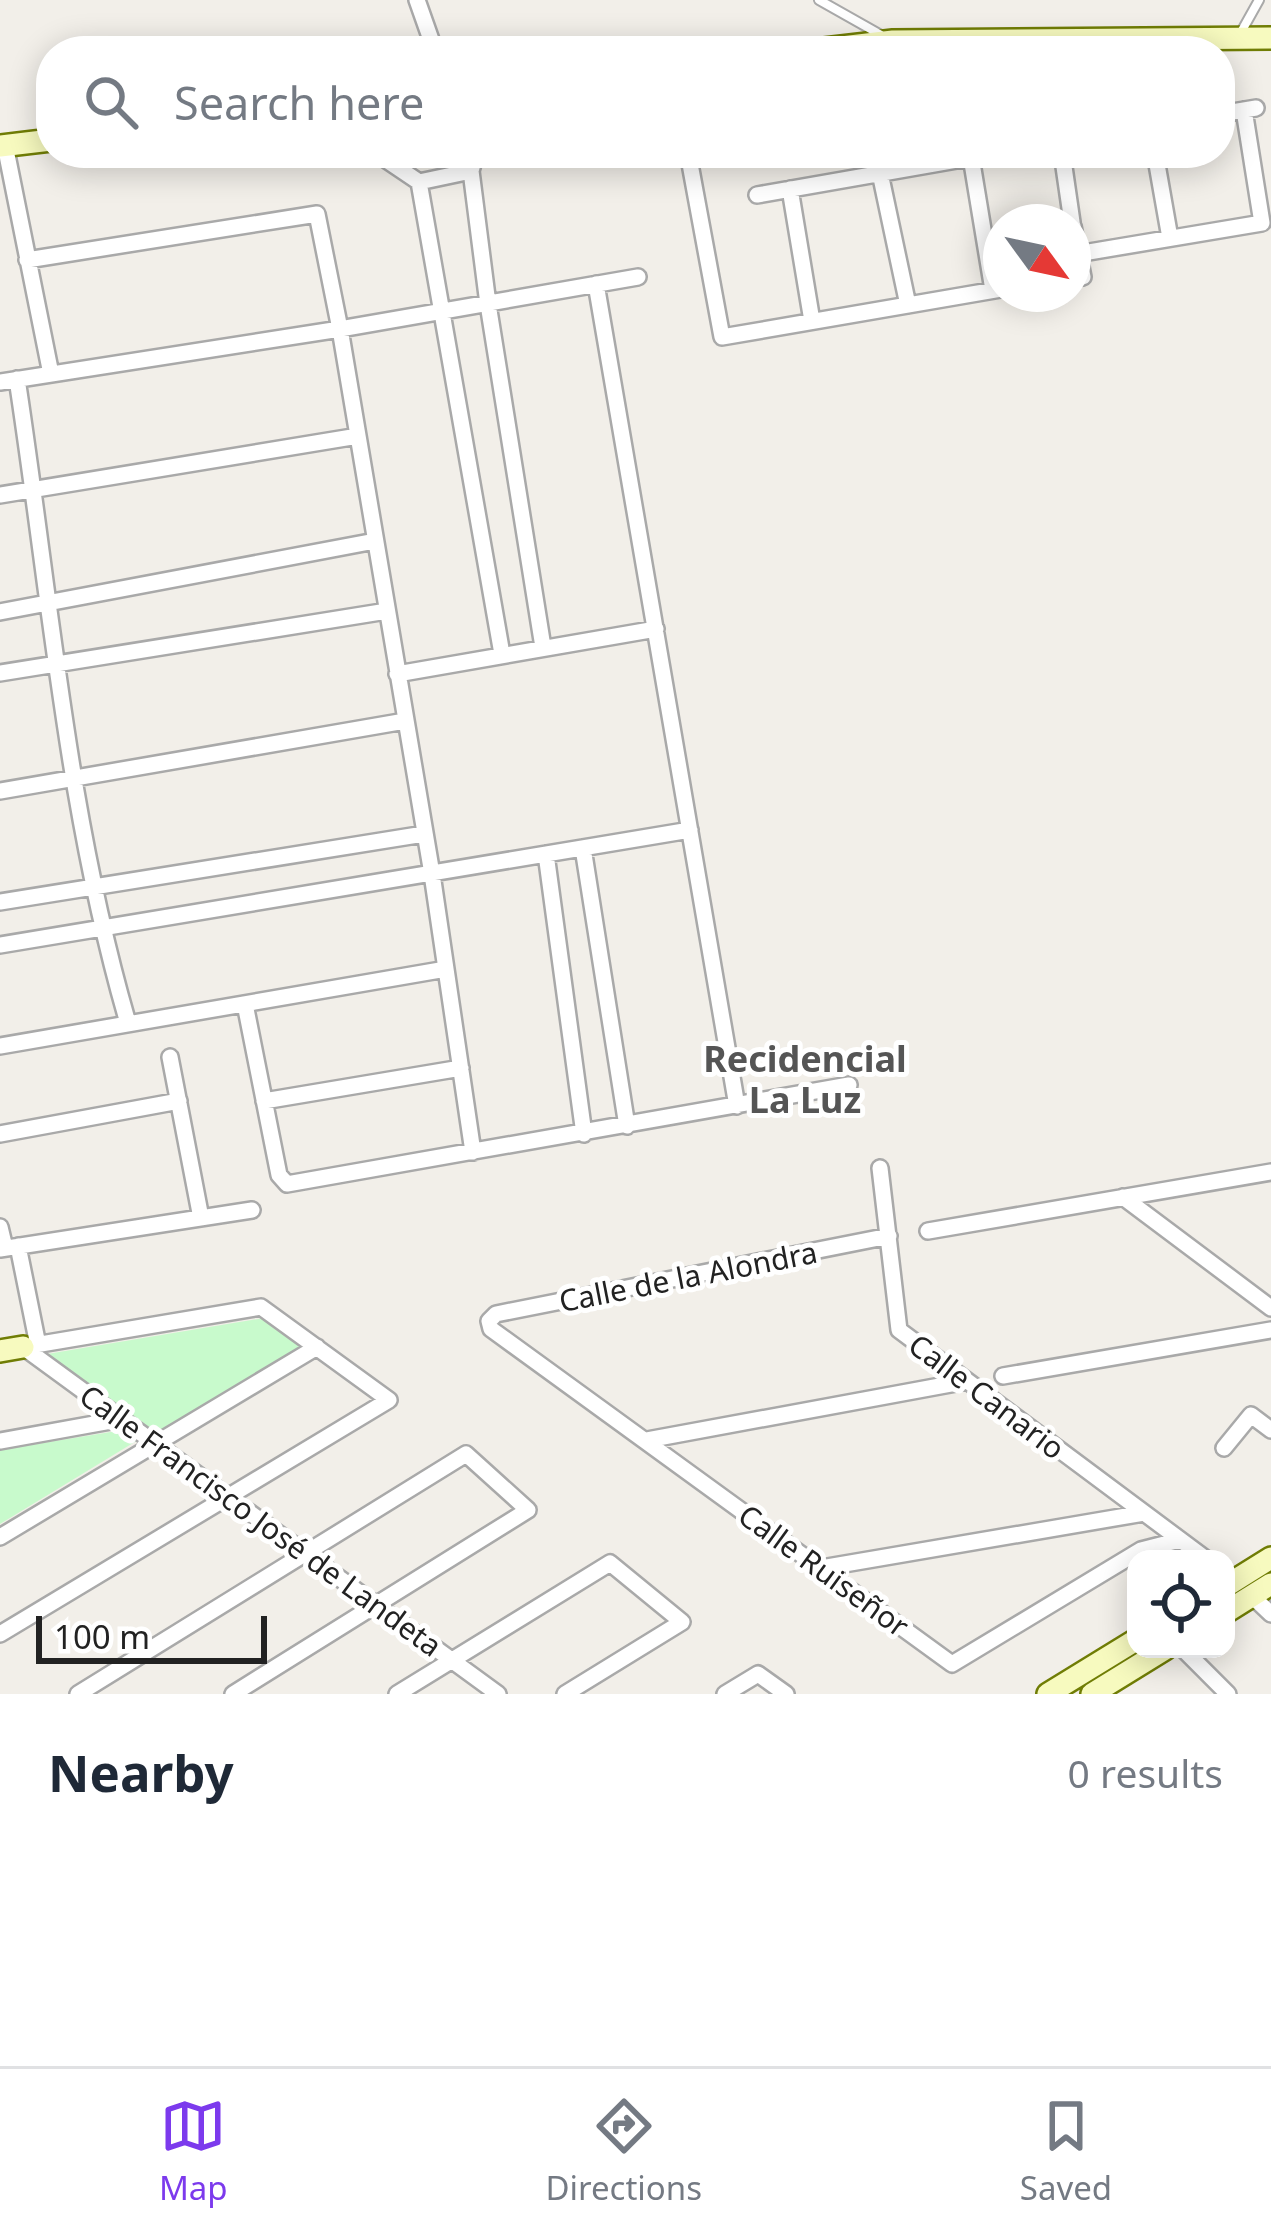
<!DOCTYPE html>
<html lang="en">
<head>
<meta charset="utf-8">
<style>
	:root { --surface:#fff; --page:#f2f2f3; --text:#1f2937; --muted:#747a83; --line:#e0e1e3; --accent:#7c3aed }
	body { margin:0; font-family:"Noto Sans",sans-serif; background:var(--page); color:var(--text) }
	.controls { position:absolute; right:36px; bottom:36px; display:grid; overflow:hidden; border-radius:24px; box-shadow:0 6px 30px #0003 }
	.controls button { width:108px; height:108px; display:grid; place-items:center; padding:0; border:0; border-bottom:3px solid var(--line); background:var(--surface); color:var(--text); font:60px sans-serif }
	.compass { position:absolute; left:983px; top:204px; width:108px; height:108px; border-radius:50%; background:var(--surface); box-shadow:0 6px 30px #0003; rotate:123deg }
	.scale { position:absolute; left:36px; bottom:30px; width:231px; box-sizing:border-box; padding-left:12px; border:6px solid #222; border-top:0; font-size:33px; line-height:42px; white-space:nowrap; color:#222; -webkit-text-stroke:9px #fff; paint-order:stroke }
	.list { margin:0; padding:0; list-style:none }
	h2 { display:flex; justify-content:space-between; align-items:center; height:156px; margin:0; padding:0 48px; font-size:51px }
	h2 small { font-size:39px; font-weight:400; color:var(--muted) }
	.icon { flex:none; width:66px; height:66px; fill:none; stroke:currentColor; stroke-width:2; stroke-linecap:round; stroke-linejoin:round }
	.map { position:relative; flex:none; width:1271px; height:1694px; overflow:hidden }
	.search { position:absolute; background:var(--surface); box-shadow:0 6px 30px #0003; left:36px; right:36px; top:36px; height:132px; display:flex; align-items:center; gap:30px; box-sizing:border-box; padding:0 42px; border-radius:48px; color:var(--muted); font-size:45px }
	.sheet { height:372px; background:var(--surface) }
	nav { display:flex; justify-content:space-around; align-items:center; box-sizing:border-box; height:168px; border-top:3px solid var(--line); background:var(--surface); font-size:33px; color:var(--muted) }
	nav a { display:grid; justify-items:center; gap:6px }
	nav .on { color:var(--accent) }
	.map>svg:first-child { display:block }
</style>
</head>
<body>
<div class="map">
<svg width="1271" height="1694" viewBox="0 0 1271 1694">
	<rect width="100%" height="100%" fill="#f2efe9"/>
	<path fill="#c8facc" d="M264 1318 301 1347 157 1433 47 1354Z
		M123 1430 138 1440 0 1524V1450Z"/>
	<g fill="none" stroke-linecap="round" stroke-linejoin="round">
		<defs>
			<path id="lane" d="M819 0 881 35
				M1240 34 1259 0"/>
			<path id="street" d="M417 0 435 51
				M1220 114 1256 108
				M5 145 51 374
				M376 153 419 182 502 654
				M476 153 471 171 488 304 543 647
				M688 153 722 337 1001 289
				M1062 153 1072 222
				M1155 153 1170 238
				M971 157 993 290
				M880 173 908 305
				M419 182 471 171
				M790 189 812 321
				M757 195 997 153
				M1073 226 1083 277 1073 278
				M1077 254 1262 223 1244 110
				M27 260 317 214 340 329 432 874 473 1152
				M596 284 737 1106
				M17 379C50 594 67 814 128 1023
				M0 382 340 329 638 277
				M0 495 358 436
				M0 612 375 541
				M0 673 387 611
				M397 674 656 629
				M0 791 405 721
				M583 848 627 1126
				M546 854 584 1134
				M0 902 424 834
				M0 945 690 830
				M245 1004 279 1175 287 1184 849 1085
				M0 1046 446 969
				M170 1057 201 1218
				M264 1101 461 1068
				M0 1134 179 1101
				M880 1168 899 1330 1206 1559
				M1123 1197 1271 1308
				M0 1227 5 1248
				M928 1231 1271 1172
				M889 1236 496 1314 489 1321 491 1329 952 1664 1141 1550 1180 1540
				M18 1246 38 1345
				M0 1249 252 1210
				M23 1347 498 1694
				M1003 1376 1271 1330
				M647 1440 967 1381
				M0 1441 122 1419
				M1224 1448 1251 1415 1271 1430
				M0 1537 317 1347
				M821 1568 1144 1513
				M1252 1596 1271 1614
				M0 1634 389 1400 261 1307 23 1347
				M1183 1649 1228 1694
				M78 1694 466 1454 528 1510 233 1694
				M397 1694 610 1563 682 1622 565 1694
				M725 1694 758 1674 786 1694"/>
			<path id="secondary" d="M807 51 893 41 1271 38
				M0 146 51 140
				M0 1351 23 1347
				M1226 1586 1271 1558
				M1226 1612 1271 1584
				M1048 1694 1136 1640
				M1092 1694 1165 1649"/>
		</defs>
		<use href="#lane" stroke="#a9a9a9" stroke-width="12"/>
		<use href="#street" stroke="#a9a9a9" stroke-width="20"/>
		<use href="#secondary" stroke="#707d05" stroke-width="26"/>
		<use href="#lane" stroke="#fff" stroke-width="8"/>
		<use href="#street" stroke="#fff" stroke-width="15"/>
		<use href="#secondary" stroke="#f7fabf" stroke-width="21"/>
	</g>
	<g text-anchor="middle" dominant-baseline="central" stroke-width="10" stroke-linejoin="round" paint-order="stroke">
		<g font-size="30" fill="#222" stroke="#fff">
			<text transform="translate(688 1276) rotate(-11)">Calle de la Alondra</text>
			<text transform="translate(987 1396) rotate(37)">Calle Canario</text>
			<text transform="translate(261 1520) rotate(36)">Calle Francisco José de Landeta</text>
			<text transform="translate(824 1570) rotate(36)">Calle Ruiseñor</text>
		</g>
		<g font-size="36" font-weight="bold" fill="#555" stroke="#fff">
			<text x="805" y="1058">Recidencial<tspan x="805" dy="41">La Luz</tspan></text>
		</g>
	</g>
</svg>
<div class="controls">
<button><svg class="icon" aria-label="locate" viewBox="0 0 24 24"><circle cx="12" cy="12" r="6"/><path d="M12 2v4M12 18v4M2 12h4M18 12h4"/></svg></button>
</div>
<svg class="compass" viewBox="-18 -18 36 36"><path d="M0-13l5 13h-10z" fill="#e53935"/><path d="M0 13l5-13h-10z" fill="#747a83"/></svg>
<div class="scale">100 m</div>
<div class="search"><svg class="icon" aria-label="search" viewBox="0 0 24 24"><circle cx="10" cy="10" r="6"/><path d="M15 15l6 6"/></svg>Search here</div>
</div>
<section class="sheet">
<h2>Nearby<small>0 results</small></h2>
<ul class="list">
</ul>
</section>
<nav>
<a class="on"><svg class="icon" aria-label="map" viewBox="0 0 24 24"><path d="M3 6l6-2 6 2 6-2v14l-6 2-6-2-6 2zM9 4v14M15 6v14"/></svg>Map</a>
<a><svg class="icon" aria-label="directions" viewBox="0 0 24 24"><path d="M12 3l9 9-9 9-9-9zM9 14v-3h6M13 9l2 2-2 2"/></svg>Directions</a>
<a><svg class="icon" aria-label="saved" viewBox="0 0 24 24"><path d="M7 4h10v16l-5-4-5 4z"/></svg>Saved</a>
</nav>
</body>
</html>
